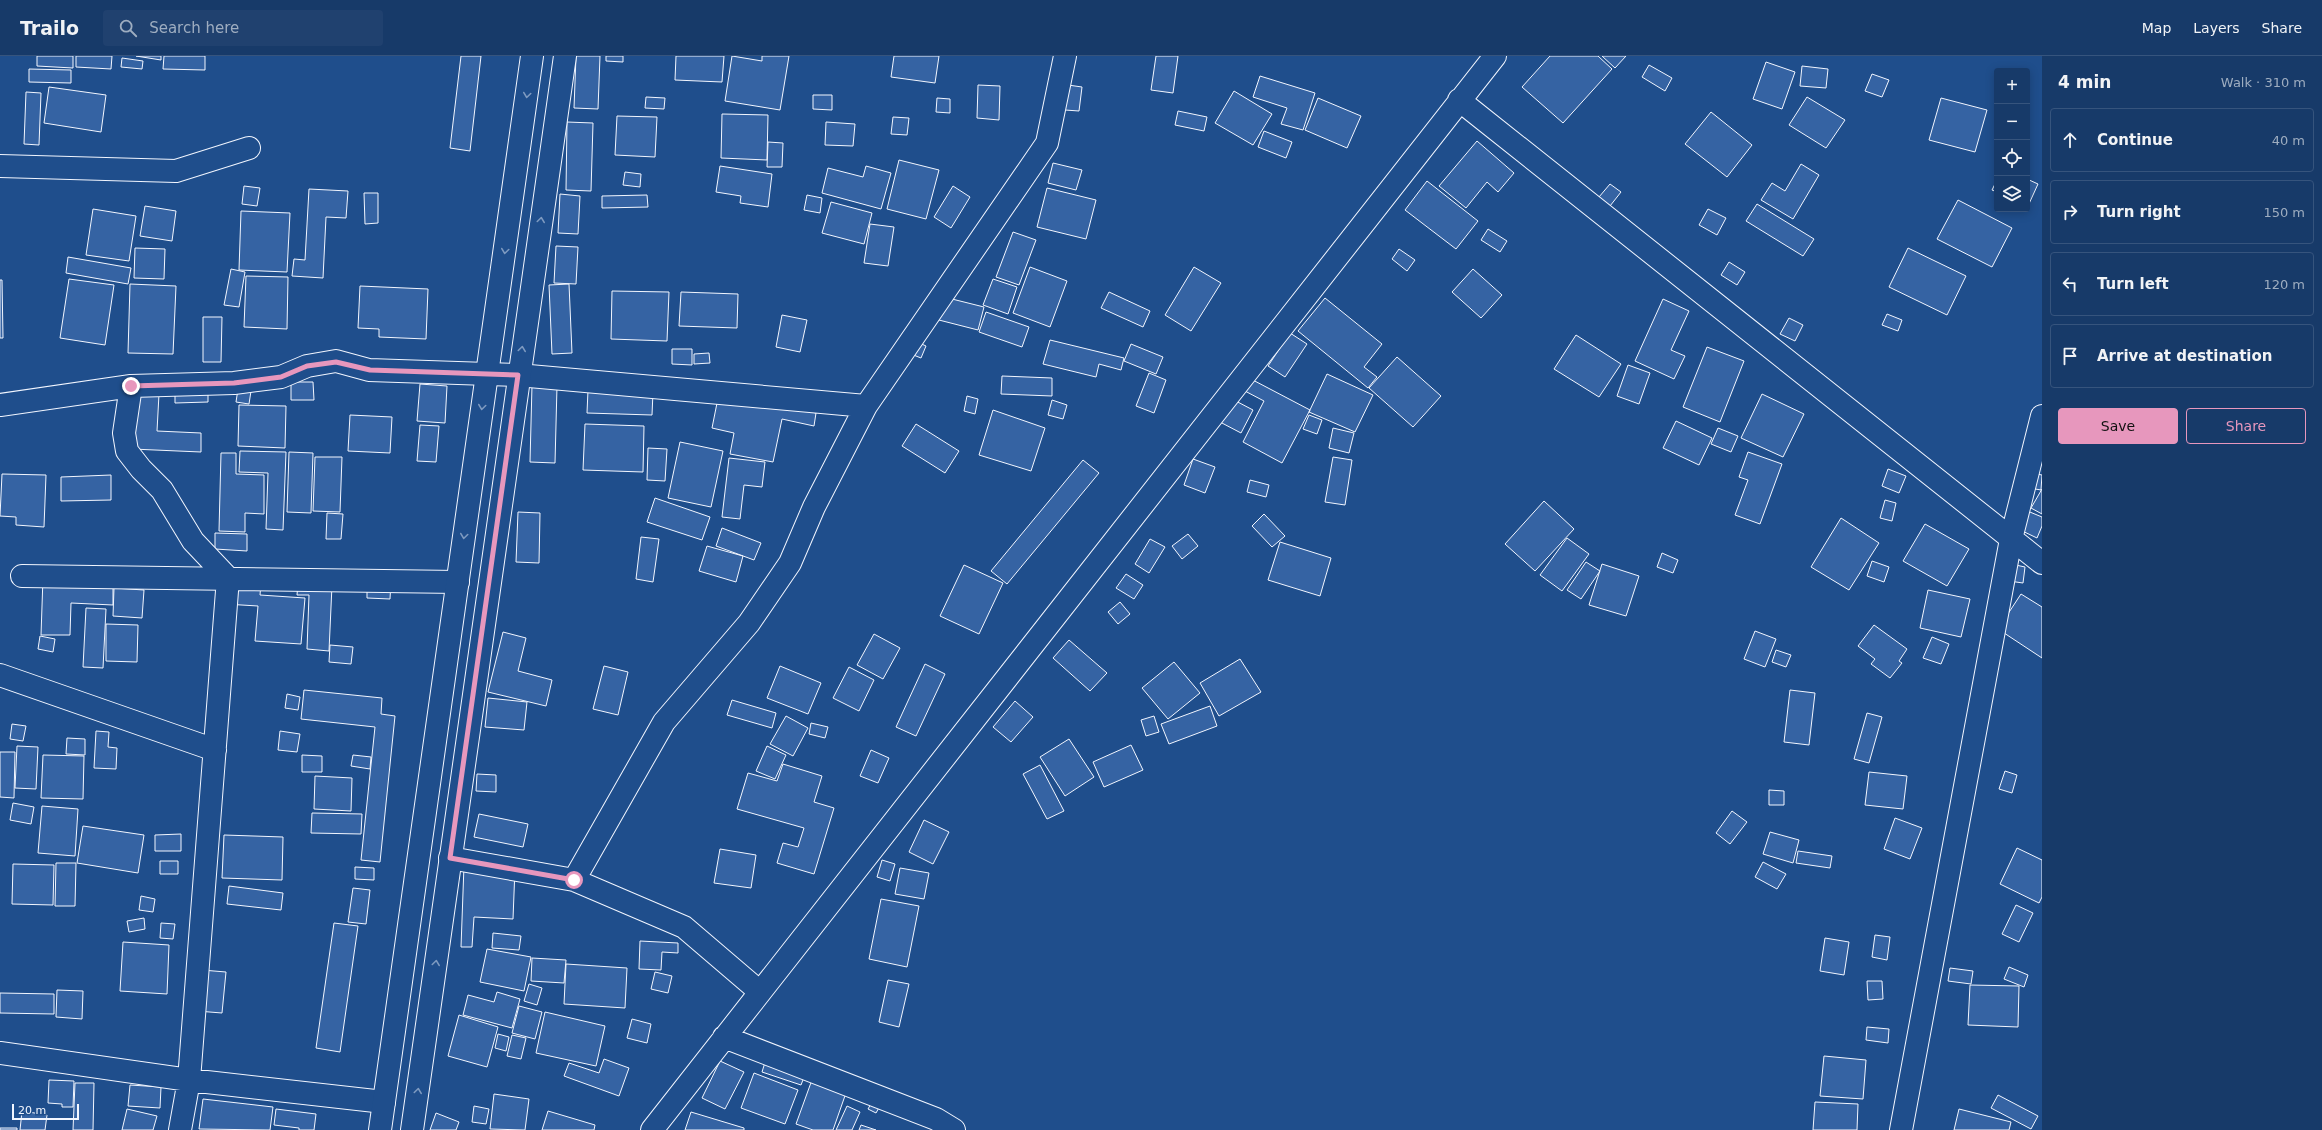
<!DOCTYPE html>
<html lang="en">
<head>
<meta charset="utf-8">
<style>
	:root { --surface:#173a69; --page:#20416f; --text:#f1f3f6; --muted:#9eadc0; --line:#36547d; --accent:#e797bd }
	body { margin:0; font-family:"DejaVu Sans",sans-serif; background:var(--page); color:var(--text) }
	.controls { position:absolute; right:12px; top:12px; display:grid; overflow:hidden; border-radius:4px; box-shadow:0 2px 10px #0003 }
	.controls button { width:36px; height:36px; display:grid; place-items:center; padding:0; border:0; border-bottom:1px solid var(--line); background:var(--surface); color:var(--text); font:20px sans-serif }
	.scale { position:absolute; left:12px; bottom:10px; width:67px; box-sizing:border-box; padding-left:4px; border:2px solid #f2f6ff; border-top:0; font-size:11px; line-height:14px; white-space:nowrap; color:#f2f6ff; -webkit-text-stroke:3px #1f4e8c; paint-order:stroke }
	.stop { position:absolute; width:12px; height:12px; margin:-9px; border:3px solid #e797bd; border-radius:50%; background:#fff }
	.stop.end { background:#e797bd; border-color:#fff; box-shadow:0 1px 4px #0008 }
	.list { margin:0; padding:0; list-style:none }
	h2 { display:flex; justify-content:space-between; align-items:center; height:52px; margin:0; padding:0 16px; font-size:17px }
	h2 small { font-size:13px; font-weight:400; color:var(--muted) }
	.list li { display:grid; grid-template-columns:26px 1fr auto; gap:12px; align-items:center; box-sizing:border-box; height:64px; margin:0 8px 8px; padding:0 8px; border:1px solid var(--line); border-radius:4px }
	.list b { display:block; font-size:15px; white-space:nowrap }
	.list em { font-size:13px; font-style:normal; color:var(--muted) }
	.actions { display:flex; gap:8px; padding:12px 16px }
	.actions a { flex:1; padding:9px 0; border:1px solid var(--accent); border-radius:4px; text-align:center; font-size:14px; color:var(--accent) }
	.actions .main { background:var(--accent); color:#111 }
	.icon { flex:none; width:22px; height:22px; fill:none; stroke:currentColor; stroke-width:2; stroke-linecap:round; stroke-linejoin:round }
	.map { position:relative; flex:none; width:2042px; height:1074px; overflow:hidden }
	header { display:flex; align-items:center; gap:24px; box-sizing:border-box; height:56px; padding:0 20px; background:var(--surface); border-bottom:1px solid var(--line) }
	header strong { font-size:19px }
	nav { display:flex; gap:22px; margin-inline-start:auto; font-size:14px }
	.search { width:280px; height:36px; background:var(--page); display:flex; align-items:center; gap:10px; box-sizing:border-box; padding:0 14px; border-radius:4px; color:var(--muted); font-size:15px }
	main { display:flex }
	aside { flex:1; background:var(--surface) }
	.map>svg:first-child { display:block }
</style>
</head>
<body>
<header>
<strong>Trailo</strong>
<div class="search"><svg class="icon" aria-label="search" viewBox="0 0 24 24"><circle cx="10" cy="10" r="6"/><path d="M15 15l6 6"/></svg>Search here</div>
<nav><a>Map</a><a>Layers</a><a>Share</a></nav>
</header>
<main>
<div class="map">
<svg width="2042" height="1074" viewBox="0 0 2042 1074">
	<rect width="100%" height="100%" fill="#1f4e8c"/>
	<path fill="#3563a3" stroke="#f2f6ff" d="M37 0H73V12L37 10Z
		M76 0H112L111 13 76 11Z
		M136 0H161V4Z
		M164 0H205V14L163 13Z
		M461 0H481L470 95 450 92Z
		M576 0H600L598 53 574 52Z
		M606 0H623V6L606 5Z
		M676 0H724L722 26 675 24Z
		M732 0 762 5V0H789L780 54 725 45Z
		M894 0H939L935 27 891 21Z
		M1156 0H1178L1173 37 1151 34Z
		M1550 0H1598L1612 13 1563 67 1522 31Z
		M1602 0H1626L1615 12Z
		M122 2 143 5 142 13 121 11Z
		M1766 6 1795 16 1782 53 1753 43Z
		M1649 9 1672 22 1665 35 1642 21Z
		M1802 10 1828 13 1826 32 1800 30Z
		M29 13 71 14V27L29 26Z
		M1872 18 1889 24 1882 41 1865 35Z
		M1260 20 1315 37 1303 74 1281 68 1287 52 1253 41Z
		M978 29 1000 30 999 64 977 62Z
		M1068 29 1082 31 1079 55 1065 54Z
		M49 31 106 39 101 76 44 67Z
		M1234 35 1272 58 1253 89 1215 67Z
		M26 36 41 37 39 89 24 88Z
		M813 39H832V54L813 53Z
		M646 41 665 42 664 53 645 52Z
		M1807 41 1845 64 1826 92 1789 69Z
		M937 42 950 43V57L936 56Z
		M1318 42 1361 60 1347 92 1305 74Z
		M1941 42 1987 54 1975 96 1929 84Z
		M1178 55 1207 61 1204 75 1175 69Z
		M1711 56 1752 89 1727 121 1685 88Z
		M722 58 768 59 767 104 721 102Z
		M617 60 657 61 655 101 615 99Z
		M893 61 909 62 907 79 891 78Z
		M567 66 593 67 591 135 566 134Z
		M826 66 855 68 853 90 825 89Z
		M1264 75 1292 86 1286 102 1258 91Z
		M1477 85 1514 117 1498 136 1487 126 1466 152 1439 130Z
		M768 86 783 87 782 111H767Z
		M899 104 939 114 926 163 887 153Z
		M1053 107 1082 114 1076 134 1048 127Z
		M1801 108 1819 119 1793 163 1761 144 1772 127 1785 135Z
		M720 110 772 118 768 151 740 147 741 140 716 136Z
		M866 110 891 117 881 153 822 137 828 112 863 121Z
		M625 116 641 118 640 131 623 129Z
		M2027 123 2038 128 2028 150 2027 149Z
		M1997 124V136L1992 134Z
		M1427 125 1478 165 1456 193 1405 154Z
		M1610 128 1621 136 1610 150 1599 141Z
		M244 130 260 132 257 150 242 148Z
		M953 130 970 141 951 172 934 161Z
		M1047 132 1096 144 1086 183 1037 171Z
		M309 133 348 135 346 162 326 161 323 222 292 220 294 203 305 204Z
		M364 137H378V167L365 168Z
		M560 138 580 140 578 178 558 177Z
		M647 139 648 151 602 152V140Z
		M807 139 822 142 820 157 804 154Z
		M1958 144 2012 172 1992 211 1937 183Z
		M831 146 872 157 864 188 822 177Z
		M1757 148 1814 183 1803 200 1746 165Z
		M145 150 176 155 172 185 140 180Z
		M93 153 136 160 129 205 86 199Z
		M1708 153 1726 162 1717 179 1699 169Z
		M241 155 290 157 287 216 239 214Z
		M870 168 894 171 888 210 864 207Z
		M1488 173 1507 185 1500 196 1481 184Z
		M1013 176 1036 184 1019 229 996 221Z
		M556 190 578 191 576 228 554 227Z
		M135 192 165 193 164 223 134 222Z
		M1908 192 1966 220 1947 259 1889 231Z
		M1399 193 1415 204 1407 215 1392 203Z
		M68 201 131 212 128 228 66 217Z
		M1729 206 1745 216 1737 229 1721 219Z
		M1030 211 1067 225 1050 271 1013 257Z
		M1194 211 1221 227 1191 275 1165 259Z
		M231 213 245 216 239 251 224 249Z
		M1473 213 1502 239 1481 262 1452 236Z
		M246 220 288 221 287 273 244 271Z
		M69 223 114 229 105 289 60 282Z
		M993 223 1017 231 1008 258 983 249Z
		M0 224H2L3 282H0Z
		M130 228 176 230 173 298 128 297Z
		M569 228 572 297 552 298 549 229Z
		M360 230 428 233 426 283 379 281V273L358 272Z
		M612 235 669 236 667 285 611 283Z
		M681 236 738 238 737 272 679 270Z
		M1109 236 1150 255 1143 271 1101 252Z
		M940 240 984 251 978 274 935 263Z
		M1325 242 1382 288 1364 311 1377 321 1368 332 1298 275Z
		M1663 243 1689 255 1671 294 1685 300 1674 323 1635 305Z
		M986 256 1029 271 1022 291 979 276Z
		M1887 258 1902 264 1898 275 1882 269Z
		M782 259 807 264 800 296 776 291Z
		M203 261H222L221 306H203Z
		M1789 262 1803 269 1795 285 1780 278Z
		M1290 277 1307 288 1285 321 1268 310Z
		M1576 279 1621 308 1599 341 1554 313Z
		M911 283 926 290 921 302 906 296Z
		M1050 284 1124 302 1121 314 1099 308 1096 321 1043 308Z
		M1131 288 1163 301 1156 318 1124 305Z
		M1707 291 1744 305 1720 366 1683 351Z
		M672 293H692V309L672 308Z
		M709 297 710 307 694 308V298Z
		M1397 301 1441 340 1413 371 1369 332Z
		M1628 309 1650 317 1639 348 1617 340Z
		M1149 317 1166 324 1154 357 1136 350Z
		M1327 318 1373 339 1355 376 1309 356Z
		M1002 320 1052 322V340L1001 338Z
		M1249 322 1310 354 1282 407 1243 386 1264 345 1243 334Z
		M291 326H313L314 344H291Z
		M420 328 447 330 445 367 417 365Z
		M532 329 557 330 555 407 530 406Z
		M208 330V346L175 347V331Z
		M238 333 251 335 249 348 236 346Z
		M588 334 653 336 652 359 587 357Z
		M135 337 159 338 157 375 201 377V396L132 393Z
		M719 337 816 357 814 370 782 363 773 406 730 398 734 377 712 372Z
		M1762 338 1804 358 1783 401 1741 382Z
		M967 340 978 343 975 358 964 355Z
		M1232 343 1253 354 1241 377 1220 366Z
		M1052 344 1067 349 1063 363 1048 359Z
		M239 349 286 350 285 392 238 390Z
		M993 354 1045 372 1031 415 979 399Z
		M350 359 392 361 390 397 348 395Z
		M1309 359 1322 364 1317 378 1303 373Z
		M1676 365 1712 382 1699 409 1663 392Z
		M585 368 644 370 643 416 583 414Z
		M916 368 959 395 945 417 902 390Z
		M420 369 439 370 436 406 417 405Z
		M1333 372 1354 377 1349 397 1329 392Z
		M1718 372 1738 380 1731 396 1711 388Z
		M680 386 723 395 711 451 668 442Z
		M648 392 667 393 665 425 647 424Z
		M240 395 286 396 283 474 266 473 268 417 239 416Z
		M289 396 313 397 311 457 287 456Z
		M1748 396 1782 408 1760 468 1735 459 1748 424 1739 421Z
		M221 397H236V418L264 419V458L245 457V476L219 475Z
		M315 401H342L340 456 313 455Z
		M1333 401 1352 404 1345 449 1325 446Z
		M729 402 765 406 762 431 744 429 740 463 722 461Z
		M1193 403 1215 411 1205 437 1184 429Z
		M1083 404 1099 417 1007 528 991 515Z
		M1888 413 1906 420 1899 437 1882 430Z
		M2027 416 2042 419 2041 434 2024 431Z
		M2 418 46 419 44 471 16 469V461L0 460Z
		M111 419V444L61 445V421Z
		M1250 424 1269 429 1266 441 1247 436Z
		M2042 433V458L2031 452Z
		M655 442 710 461 702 484 647 466Z
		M1885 444 1896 447 1892 465 1880 462Z
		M1544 445 1574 473 1535 515 1505 488Z
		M2025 454 2042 461V470L2037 482 2016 472Z
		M518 456 540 457 539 507 516 506Z
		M327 457 343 458 341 483H326Z
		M1264 458 1285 480 1272 491 1252 470Z
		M1841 462 1879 487 1849 534 1811 511Z
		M1925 468 1969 493 1947 530 1903 505Z
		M722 472 761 487 754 504 716 490Z
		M215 477 247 478V495L215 493Z
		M1188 478 1198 490 1182 503 1172 490Z
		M641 481 659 483 653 526 636 523Z
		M1567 482 1589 498 1562 535 1540 519Z
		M1150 483 1165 491 1149 517 1135 508Z
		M1280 486 1331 502 1320 540 1268 524Z
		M707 490 743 500 736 526 699 515Z
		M1662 497 1678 504 1673 517 1657 511Z
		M1872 505 1889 511 1884 526 1867 520Z
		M1586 506 1600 515 1581 543 1567 534Z
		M1602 508 1639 520 1626 560 1589 549Z
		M2011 508 2025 511 2023 527 2009 525Z
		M964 509 1003 527 979 578 940 560Z
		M1126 518 1143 529 1134 543 1116 532Z
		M43 521 113 524V549L71 547 70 579H41Z
		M227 524 261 527 260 539 305 542 301 588 255 585 258 550 225 548Z
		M367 524 391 525 390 543 367 542Z
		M298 527 332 529 329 595 307 593 309 539H297Z
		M114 532 144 534 142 562 113 560Z
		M1928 534 1970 543 1961 581 1920 572Z
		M2021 538 2042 551V602L1998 573Z
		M1120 546 1130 558 1118 568 1108 556Z
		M86 552 106 553 103 612 83 611Z
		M106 568 138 569 137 606 106 605Z
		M1874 569 1907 593 1899 605 1902 607 1890 622 1871 608 1875 603 1858 590Z
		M1755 575 1776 583 1765 611 1744 603Z
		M503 576 526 582 518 615 552 624 546 650 488 636Z
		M874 578 900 592 883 623 857 609Z
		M40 580 55 583 53 596 38 593Z
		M1932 581 1949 588 1941 608 1923 602Z
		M1069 584 1107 617 1090 635 1053 602Z
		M330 589 353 591 351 608 329 606Z
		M1776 594 1791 599 1786 611 1772 606Z
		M1240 603 1261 636 1219 660 1200 627Z
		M1174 606 1200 637 1168 663 1142 632Z
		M925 608 945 618 916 680 896 671Z
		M604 610 628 616 618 659 593 653Z
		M780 610 821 627 808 658 767 642Z
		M849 611 874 624 859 655 833 642Z
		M304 634 382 642 381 658 395 660 380 806 361 804 375 671 301 663Z
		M1790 634 1815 637 1809 689 1784 686Z
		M287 638 300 641 298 654 285 652Z
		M488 642 527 646 524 674 485 671Z
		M732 644 776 657 772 672 727 659Z
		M1015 645 1033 661 1011 686 993 671Z
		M1210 650 1217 670 1169 688 1161 668Z
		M1867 657 1882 661 1869 707 1854 703Z
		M786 660 808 672 793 700 770 688Z
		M1154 660 1159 676 1146 680 1141 664Z
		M811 667 828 671 825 682 809 678Z
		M12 668 26 670 23 685 10 683Z
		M96 675 109 676 108 691 117 692 116 713 94 712Z
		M280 675 300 678 297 696 278 694Z
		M67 682 85 683V699L66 698Z
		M1069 683 1094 721 1065 740 1040 701Z
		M1131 689 1143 714 1104 731 1093 706Z
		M17 690 38 691 36 733 15 732Z
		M767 690 786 699 775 723 756 715Z
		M871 694 889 702 878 727 860 720Z
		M0 696H15L14 742 0 741Z
		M43 699 84 700 83 743 41 742Z
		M302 699 322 700V716H302Z
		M353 699 371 701 370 713 351 710Z
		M783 708 822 720 814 746 834 752 814 818 777 807 783 787 798 791 804 772 737 753 748 717 777 725Z
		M1040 709 1064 755 1047 763 1023 718Z
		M2005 715 2017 719 2012 737 1999 733Z
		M1869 716 1907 720 1903 753 1865 749Z
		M477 718 496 719V736L476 735Z
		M315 720 352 722 351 755 314 753Z
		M1769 734 1784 735V749H1769Z
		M13 747 34 751 31 768 10 764Z
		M42 750 78 753 75 800 38 797Z
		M1732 755 1747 766 1730 788 1716 777Z
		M312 757 362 758 361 778 311 777Z
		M479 758 528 768 523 791 474 781Z
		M1895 762 1922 772 1910 803 1884 793Z
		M924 764 949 776 933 808 909 796Z
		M83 770 144 779 138 817 77 807Z
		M1770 776 1799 784 1793 807 1763 798Z
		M181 778V795H155V779Z
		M224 779 283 781 282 824 222 822Z
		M2017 792 2042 804V841L2039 847 2000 828Z
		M720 793 756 799 751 832 714 827Z
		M1798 795 1832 800 1830 812 1796 807Z
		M882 804 895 808 890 825 877 821Z
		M160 805H178V818H160Z
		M1763 806 1786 818 1777 833 1755 821Z
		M56 807H76L75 850H55Z
		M13 808 54 809 53 849 12 848Z
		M464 809 515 812 513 863 474 861 472 891H461Z
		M355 811 374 812V824L355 823Z
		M900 812 929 817 924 843 895 838Z
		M229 830 283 837 281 854 227 848Z
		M353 832 370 834 366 868 348 866Z
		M141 840 155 843 153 856 139 854Z
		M881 843 919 850 907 911 869 903Z
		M2016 849 2033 857 2019 886 2002 878Z
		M144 862 145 873 129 876 127 865Z
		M161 867 175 868 173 883 160 882Z
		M334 867 358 870 340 996 316 992Z
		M493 877 521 880 519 894 492 892Z
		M1875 879 1890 881 1887 904 1872 901Z
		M1825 882 1849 886 1844 919 1820 915Z
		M640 885 678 887V897L662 896 661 914 639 913Z
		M123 886 169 889 167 938 120 935Z
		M487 893 531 901 524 935 480 926Z
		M532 902 566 904 564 927 531 925Z
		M566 908 627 912 625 952 564 948Z
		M2009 911 2028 919 2024 931 2004 923Z
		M1950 912 1973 915 1971 928 1948 925Z
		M202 914 226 916 222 957 197 955Z
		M655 916 672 920 668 937 651 933Z
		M888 924 909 928 899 971 879 966Z
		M1867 925H1882L1883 943 1868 944Z
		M529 928 542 932 537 949 524 945Z
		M1970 929 2019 930 2018 971 1968 969Z
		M57 934 83 935 82 963 56 961Z
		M497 936 520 943 512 972 463 959 468 939 494 946Z
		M0 937 54 938V958L0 957Z
		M519 950 542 956 535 983 512 977Z
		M545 956 605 970 596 1010 536 997Z
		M459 959 498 971 487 1011 448 1000Z
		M632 963 651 968 647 987 627 982Z
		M1867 971 1889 973 1888 987 1866 984Z
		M498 978 509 981 506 995 495 992Z
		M512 979 526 982 521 1003 507 1000Z
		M1824 1000 1866 1004 1863 1043 1820 1040Z
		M604 1003 629 1012 619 1040 564 1020 569 1007 599 1017Z
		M766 1003 806 1016 801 1029 762 1016Z
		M720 1005 744 1016 725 1053 702 1042Z
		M754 1017 798 1034 785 1068 741 1052Z
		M813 1021 847 1034 833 1074H813L796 1068Z
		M49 1024 74 1025 73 1051H62V1048L48 1047Z
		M75 1027H94L93 1074H73Z
		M130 1029 161 1031 160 1052 128 1050Z
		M877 1037 885 1041 876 1057 868 1053Z
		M494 1038 529 1043 525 1074 490 1073Z
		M1998 1039 2038 1060 2031 1073 1991 1052Z
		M203 1043 273 1051 270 1074 199 1073Z
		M1815 1046 1858 1048 1857 1074H1813Z
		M474 1050 489 1053 486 1068 472 1066Z
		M847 1050 860 1056 852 1074H836Z
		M127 1053 157 1060 153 1074H122Z
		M276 1053 316 1058 314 1074H299V1072L274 1069Z
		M1959 1053 2011 1066 2009 1074H1954Z
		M22 1055 47 1059 45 1074H20Z
		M548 1055 595 1069 594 1074H542Z
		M691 1056 744 1072V1074H685Z
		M436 1057 459 1066 456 1074H430Z
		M861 1069 876 1074H859Z
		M0 1072H17V1074H0Z"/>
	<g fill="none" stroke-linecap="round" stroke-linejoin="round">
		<defs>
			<path id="minor" d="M1459 44 2042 507
				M0 110 176 115 249 92
				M131 330 124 377 127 395 141 413 162 434 193 485 228 522 189 1024 180 1074
				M0 349 131 330 234 327 281 321 307 310 336 305 369 314 518 319 866 350
				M22 520 458 526
				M0 619 215 694
				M450 802 574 824 684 871 760 936
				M574 824 664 666 749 567 790 507 814 451 866 350 1047 87 1065 0
				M724 981 936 1063 954 1074
				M0 997 189 1024 384 1046
				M652 1074 1495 0
				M1901 1074 2011 483 2042 360"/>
			<path id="major" d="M380 1074 532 0
				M412 1074 565 0"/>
		</defs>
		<use href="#minor" stroke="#f2f6ff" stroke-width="24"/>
		<use href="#major" stroke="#f2f6ff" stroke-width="24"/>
		<use href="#minor" stroke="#1f4e8c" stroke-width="22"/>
		<use href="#major" stroke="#1f4e8c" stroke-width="22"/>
	</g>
	<defs><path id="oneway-chevron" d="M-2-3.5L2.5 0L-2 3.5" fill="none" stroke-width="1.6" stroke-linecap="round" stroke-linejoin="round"/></defs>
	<g stroke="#7e9ac0">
		<use href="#oneway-chevron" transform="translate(527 39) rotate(98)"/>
		<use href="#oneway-chevron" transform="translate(541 164) rotate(-82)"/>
		<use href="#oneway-chevron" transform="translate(505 195) rotate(98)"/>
		<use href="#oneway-chevron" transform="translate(522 293) rotate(-82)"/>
		<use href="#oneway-chevron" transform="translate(482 351) rotate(98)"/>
		<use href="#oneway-chevron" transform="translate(464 480) rotate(98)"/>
		<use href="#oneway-chevron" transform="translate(436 907) rotate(-82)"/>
		<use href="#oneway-chevron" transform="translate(418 1035) rotate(-82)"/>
	</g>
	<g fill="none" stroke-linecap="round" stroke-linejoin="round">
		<path stroke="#e797bd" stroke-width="5" d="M131 330 234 327 281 321 307 310 336 306 370 314 518 319 450 802 574 824"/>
	</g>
</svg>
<div class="controls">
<button>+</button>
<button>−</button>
<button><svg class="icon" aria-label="locate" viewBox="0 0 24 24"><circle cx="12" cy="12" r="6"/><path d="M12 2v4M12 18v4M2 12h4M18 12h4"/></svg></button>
<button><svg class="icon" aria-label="layers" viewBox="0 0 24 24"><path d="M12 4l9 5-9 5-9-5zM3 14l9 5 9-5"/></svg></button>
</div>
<div class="scale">20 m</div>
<div class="stop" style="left:574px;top:824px"></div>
<div class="stop end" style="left:131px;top:330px"></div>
</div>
<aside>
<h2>4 min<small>Walk · 310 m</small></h2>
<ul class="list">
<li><svg class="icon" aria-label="ahead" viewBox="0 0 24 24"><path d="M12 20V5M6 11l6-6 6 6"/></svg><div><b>Continue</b></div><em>40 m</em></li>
<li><svg class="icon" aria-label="right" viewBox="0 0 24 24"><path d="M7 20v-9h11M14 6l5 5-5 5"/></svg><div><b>Turn right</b></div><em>150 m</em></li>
<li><svg class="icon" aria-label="left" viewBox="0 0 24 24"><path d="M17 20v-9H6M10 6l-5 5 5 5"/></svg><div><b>Turn left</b></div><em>120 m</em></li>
<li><svg class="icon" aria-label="arrive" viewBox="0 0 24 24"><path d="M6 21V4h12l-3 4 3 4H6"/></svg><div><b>Arrive at destination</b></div></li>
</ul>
<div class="actions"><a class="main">Save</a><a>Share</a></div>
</aside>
</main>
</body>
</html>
